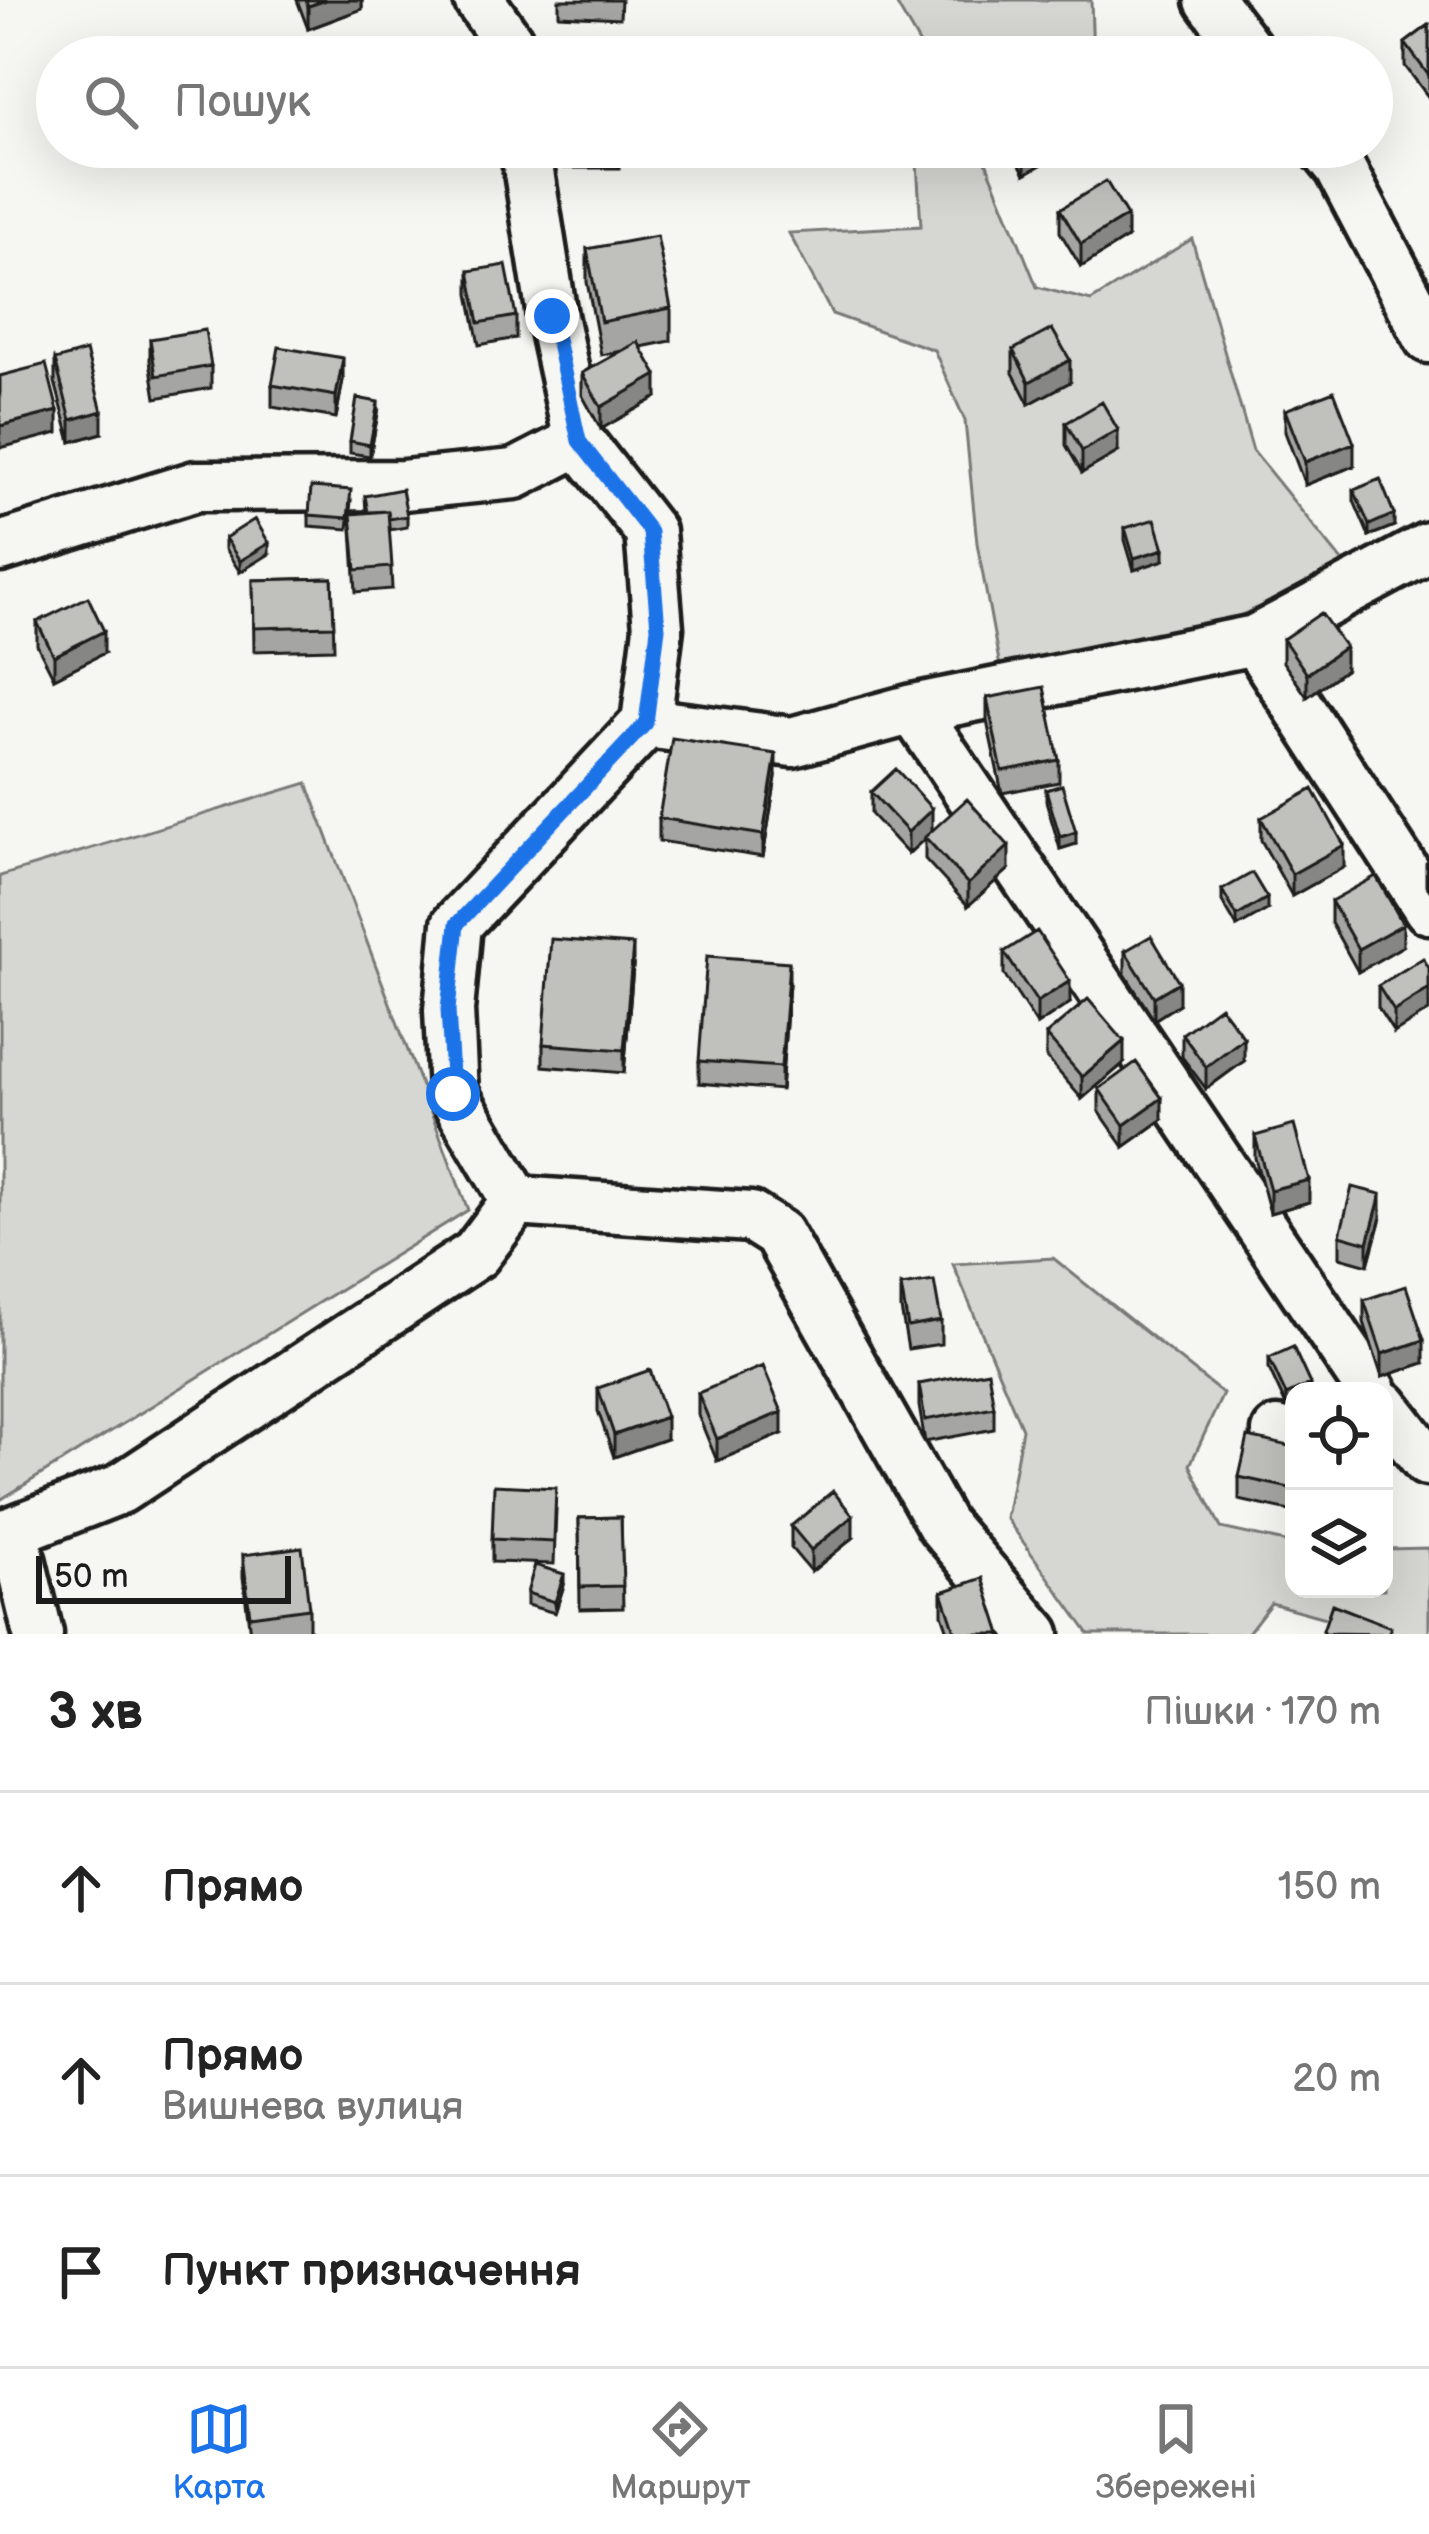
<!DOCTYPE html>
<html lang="uk">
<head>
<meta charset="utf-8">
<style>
	:root { --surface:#fff; --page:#f2f2f2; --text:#222; --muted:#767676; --line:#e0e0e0; --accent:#1a73e8 }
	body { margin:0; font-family:"Balsamiq Sans",sans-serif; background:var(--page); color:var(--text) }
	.controls { position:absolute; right:36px; bottom:36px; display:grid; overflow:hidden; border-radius:24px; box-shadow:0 12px 48px #0002 }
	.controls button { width:108px; height:108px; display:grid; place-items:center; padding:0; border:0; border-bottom:3px solid var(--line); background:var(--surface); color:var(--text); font:60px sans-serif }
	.scale { position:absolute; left:36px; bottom:30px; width:255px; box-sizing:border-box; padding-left:12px; border:6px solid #1c1c1c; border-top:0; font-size:33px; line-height:42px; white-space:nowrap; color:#1c1c1c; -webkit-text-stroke:9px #f6f6f2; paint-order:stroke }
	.stop { position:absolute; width:36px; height:36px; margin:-27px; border:9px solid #1a73e8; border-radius:50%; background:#fff }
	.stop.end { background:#1a73e8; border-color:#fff; box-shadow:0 3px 12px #0008 }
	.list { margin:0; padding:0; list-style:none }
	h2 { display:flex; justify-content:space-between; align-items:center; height:156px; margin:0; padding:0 48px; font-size:51px }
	h2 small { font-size:39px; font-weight:400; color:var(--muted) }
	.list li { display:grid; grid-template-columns:78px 1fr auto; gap:36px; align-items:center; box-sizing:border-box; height:192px; padding:0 48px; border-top:3px solid var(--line) }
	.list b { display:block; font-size:45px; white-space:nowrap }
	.list p { margin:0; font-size:39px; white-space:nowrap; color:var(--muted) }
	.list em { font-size:39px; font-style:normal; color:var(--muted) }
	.icon { flex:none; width:66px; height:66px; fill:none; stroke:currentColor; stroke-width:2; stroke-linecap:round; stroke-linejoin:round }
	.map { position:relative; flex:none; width:1429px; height:1634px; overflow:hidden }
	.search { position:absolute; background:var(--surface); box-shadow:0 12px 48px #0002; left:36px; right:36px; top:36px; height:132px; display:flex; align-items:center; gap:30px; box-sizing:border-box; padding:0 42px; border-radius:66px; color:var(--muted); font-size:45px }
	.sheet { height:732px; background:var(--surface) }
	nav { display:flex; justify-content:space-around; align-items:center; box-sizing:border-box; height:168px; border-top:3px solid var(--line); background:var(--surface); font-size:33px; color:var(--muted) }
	nav a { display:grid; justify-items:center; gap:6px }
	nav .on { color:var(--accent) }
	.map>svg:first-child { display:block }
</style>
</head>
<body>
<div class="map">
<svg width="1429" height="1634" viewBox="0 0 1429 1634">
	<rect width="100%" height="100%" fill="#f6f6f2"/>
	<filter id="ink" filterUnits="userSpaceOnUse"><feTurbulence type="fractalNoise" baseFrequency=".00833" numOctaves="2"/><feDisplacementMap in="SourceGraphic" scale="24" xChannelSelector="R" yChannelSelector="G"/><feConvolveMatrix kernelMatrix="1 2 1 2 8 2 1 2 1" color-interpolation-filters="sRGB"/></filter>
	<g filter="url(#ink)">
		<path fill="#d6d6d2" stroke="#797977" stroke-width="3" d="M894 0H1091L1093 57H927Z
			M916 147H999L985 159 1037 287 1091 301 1192 239 1253 451 1346 566 1205 632 1000 667 977 543 965 421 934 350 832 314 789 233 921 226Z
			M307 783 468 1210 0 1500V876Z
			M1053 1258 1223 1394 1190 1465 1221 1528 1294 1544V1589H1384V1549L1429 1548V1634H1383L1271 1603 1247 1634H1089L1006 1518 1022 1429 953 1264Z"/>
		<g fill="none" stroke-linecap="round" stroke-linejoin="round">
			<defs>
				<path id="minor" d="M479 0 508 41 511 57
					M1210 0 1253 57
					M525 147 552 316 579 441 650 532 658 628 646 723 792 742 913 709 1255 640 1429 547
					M1323 147 1340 168 1429 338
					M0 547 196 486 403 485 515 474 579 441
					M1255 640 1429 909
					M913 709 1372 1391
					M516 1201 453 1094 449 1010 457 924 646 723
					M1384 1406 1427 1461
					M1277 1432 1294 1436
					M14 1534 38 1634
					M0 1536 120 1489 476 1254 516 1201 751 1217 778 1234 942 1525 1035 1634"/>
			</defs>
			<use href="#minor" stroke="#1c1c1c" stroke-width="57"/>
			<use href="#minor" stroke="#f6f6f2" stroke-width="48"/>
		</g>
		<path fill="#a5a5a3" stroke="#1c1c1c" stroke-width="3" d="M297 0H362V9L308 29Z
			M559 0H621L620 18 559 15Z
			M1429 25V98L1405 66V43Z
			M562 147H619V168H563Z
			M1010 147H1069V149L1025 174Z
			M1212 147H1245L1225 163Z
			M1060 209 1127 238 1081 267 1060 232Z
			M587 249 671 308V341L641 347 657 397 601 429 582 395V373L622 351 601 355 587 282Z
			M469 271 516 316V338L479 345 469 294Z
			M150 339 211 366V388L156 398 150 361Z
			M1013 350 1070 382 1029 404 1013 373Z
			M55 360 102 433 71 442 55 382Z
			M343 380 336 418 272 407V385Z
			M1285 410 1354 466 1305 485 1285 432Z
			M378 413 370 456 350 453V441Z
			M1066 423 1118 452 1082 473 1066 445Z
			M1354 490 1394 526 1369 536 1354 501Z
			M365 496 407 516V527L389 530 392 589 356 592 351 514 366 513Z
			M351 501 348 529 309 526V515Z
			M1125 528 1164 560 1134 570 1125 540Z
			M225 538 269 554 240 572 225 549Z
			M332 578 334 649 254 651 253 580Z
			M37 622 104 653 54 678 37 645Z
			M1283 639 1345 670 1307 697 1283 662Z
			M987 698 1059 760V782L1002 793 987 721Z
			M776 777 763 857 659 841V818Z
			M1046 790 1076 844 1060 849 1046 801Z
			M871 792 932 831 1009 869 968 906 925 859V838L908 854 871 814Z
			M1261 818 1344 867 1292 896 1261 840Z
			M1429 861V889L1426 885V863Z
			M1222 890 1267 910 1237 927 1222 901Z
			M1331 901 1403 946 1358 972 1331 923Z
			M1125 951 1179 1004 1154 1020 1125 974Z
			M1004 952 1070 1003 1037 1025 1004 974Z
			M633 967 624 1073 543 1066V1044Z
			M1429 968 1394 1033 1378 1008V986Z
			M789 984 781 1090 699 1083V1061Z
			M1182 1034 1244 1061 1206 1089 1182 1057Z
			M1046 1035 1124 1063 1082 1099 1046 1057Z
			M1099 1089 1162 1120 1124 1147 1099 1111Z
			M1255 1136 1309 1202 1270 1213 1255 1158Z
			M1381 1217 1368 1265 1340 1257V1235Z
			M901 1286 941 1321V1344L908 1349 901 1309Z
			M1364 1300 1424 1363 1382 1377 1364 1322Z
			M1269 1358 1310 1391 1286 1406 1269 1369Z
			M919 1384 994 1407V1429L925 1442 919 1406Z
			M598 1388 666 1439 614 1457 598 1411Z
			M698 1393 782 1434 717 1461 698 1415Z
			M1294 1447V1512L1239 1500V1477Z
			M556 1510 554 1564 492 1562V1539Z
			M621 1517 623 1608 580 1609 579 1518Z
			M791 1526 853 1538 811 1572 791 1548Z
			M243 1555 309 1608V1631L282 1634H250L243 1577Z
			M564 1585 555 1613 527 1605V1593Z
			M942 1592 1001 1634H949L942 1614Z"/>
		<path fill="#868684" stroke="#1c1c1c" stroke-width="3" d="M326 0H362V9L308 29V6Z
			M1032 147H1069V149L1025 174V151Z
			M1225 147H1245L1225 163Z
			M1127 216V238L1081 267V244Z
			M343 358V380L336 418V396Z
			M1070 360V382L1029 404V382Z
			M657 375V397L601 429V407Z
			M378 402V413L370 456V445Z
			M58 411V433L0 448V426Z
			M102 411V433L71 442V420Z
			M1118 430V452L1082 473V451Z
			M1354 443V466L1305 485V462Z
			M1394 514V526L1369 536V525Z
			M269 543V554L240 572V561Z
			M1164 549V560L1134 570V558Z
			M104 631V653L54 678V656Z
			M1345 647V670L1307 697V674Z
			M776 754V777L763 857V835Z
			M932 809V832L908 854V832Z
			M1076 832V844L1060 849V837Z
			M1344 845V867L1292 896V874Z
			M1009 846V869L968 906V884Z
			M1267 898V910L1237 927V916Z
			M1403 924V946L1358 972V949Z
			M633 945V967L624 1073V1050Z
			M789 962V984L781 1090V1067Z
			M1070 981V1003L1037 1025V1002Z
			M1179 982V1004L1154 1020V997Z
			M1429 989V1011L1394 1033V1011Z
			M1244 1038V1061L1206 1089V1067Z
			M1124 1041V1063L1082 1099V1077Z
			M1162 1098V1120L1124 1147V1125Z
			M1309 1180V1202L1270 1213V1190Z
			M1381 1194V1217L1368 1265V1243Z
			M1424 1340V1363L1382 1377V1354Z
			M1310 1384V1391H1294V1402L1286 1406V1395Z
			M782 1412V1434L717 1461V1439Z
			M666 1417V1439L614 1457V1435Z
			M853 1516V1538L811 1572V1550Z
			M564 1574V1585L555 1613V1602Z"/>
		<path fill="#c0c0bd" stroke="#1c1c1c" stroke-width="3" d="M306 0H326L308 6Z
			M1429 25V76L1405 43Z
			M1106 181 1127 216 1081 244 1060 209Z
			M657 236 671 308 601 322 587 249Z
			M506 265 516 316 479 323 469 271Z
			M1052 329 1070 360 1029 382 1013 350Z
			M205 330 211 366 156 376 150 339Z
			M638 342 657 375 601 407 582 373Z
			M279 347 343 358 336 396 272 385Z
			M86 351 102 411 71 420 55 360Z
			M46 364 58 411 0 426V376Z
			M1334 391 1354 443 1305 462 1285 410Z
			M357 398 378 402 370 445 350 441Z
			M1102 402 1118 430 1082 451 1066 423Z
			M1380 479 1394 514 1369 525 1354 490Z
			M311 487 351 490 348 518 309 515Z
			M402 489 407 516 389 519 388 511 368 512 365 496Z
			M388 511 392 567 356 570 351 514Z
			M255 519 269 543 240 561 225 538Z
			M1155 519 1164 549 1134 558 1125 528Z
			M332 578 334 626 254 628 253 580Z
			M88 597 104 631 54 656 37 622Z
			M1321 613 1345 647 1307 674 1283 639Z
			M1044 687 1059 760 1002 771 987 698Z
			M672 738 776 754 763 835 659 818Z
			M896 769 932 809 908 832 871 792Z
			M1062 785 1076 832 1060 837 1046 790Z
			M1313 789 1344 845 1292 874 1261 818Z
			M967 799 1009 846 968 884 925 837Z
			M1252 873 1267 898 1237 916 1222 890Z
			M1376 876 1403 924 1358 949 1331 901Z
			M1037 931 1070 981 1037 1002 1004 952Z
			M1151 936 1179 982 1154 997 1125 951Z
			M551 939 633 945 624 1050 543 1044Z
			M707 956 789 962 781 1067 699 1061Z
			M1423 958 1429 968V989L1394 1011 1378 986Z
			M1088 999 1124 1041 1082 1077 1046 1035Z
			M1220 1006 1244 1038 1206 1067 1182 1034Z
			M1136 1062 1162 1098 1124 1125 1099 1089Z
			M1294 1125 1309 1180 1270 1190 1255 1136Z
			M1352 1187 1381 1194 1368 1243 1340 1235Z
			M934 1281 941 1321 908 1327 901 1286Z
			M1406 1286 1424 1340 1382 1354 1364 1300Z
			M1293 1347 1310 1384 1286 1395 1269 1358Z
			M763 1366 782 1412 717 1439 698 1393Z
			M650 1370 666 1417 614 1435 598 1388Z
			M988 1371 994 1407 925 1420 919 1384Z
			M1248 1437 1294 1447V1489L1239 1477Z
			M494 1485 556 1488 554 1542 492 1539Z
			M833 1491 853 1516 811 1550 791 1526Z
			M621 1517 623 1586 580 1587 579 1518Z
			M302 1547 309 1608 250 1616 243 1555Z
			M535 1565 564 1574 555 1602 527 1593Z
			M983 1578 1001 1634H956L942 1592Z
			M1332 1604 1391 1627 1388 1634 1322 1633Z"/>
	</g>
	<g fill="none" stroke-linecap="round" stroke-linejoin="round" filter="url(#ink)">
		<path stroke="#1a73e8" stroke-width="15" d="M453 1094 448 1010 457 924 646 723 658 628 650 532 579 441 552 316"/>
	</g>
</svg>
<div class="controls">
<button><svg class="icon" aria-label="locate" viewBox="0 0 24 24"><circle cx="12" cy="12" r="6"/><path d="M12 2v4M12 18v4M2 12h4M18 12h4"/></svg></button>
<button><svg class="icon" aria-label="layers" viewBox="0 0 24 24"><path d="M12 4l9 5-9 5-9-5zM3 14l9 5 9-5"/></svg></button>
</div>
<div class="scale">50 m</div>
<div class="stop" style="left:453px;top:1094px"></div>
<div class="stop end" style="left:552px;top:316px"></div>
<div class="search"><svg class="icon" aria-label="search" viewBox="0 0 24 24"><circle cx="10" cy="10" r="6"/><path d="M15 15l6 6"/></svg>Пошук</div>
</div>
<section class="sheet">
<h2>3 хв<small>Пішки · 170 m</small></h2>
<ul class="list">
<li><svg class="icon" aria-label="ahead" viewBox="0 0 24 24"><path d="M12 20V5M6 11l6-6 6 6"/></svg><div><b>Прямо</b></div><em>150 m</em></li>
<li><svg class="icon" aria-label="ahead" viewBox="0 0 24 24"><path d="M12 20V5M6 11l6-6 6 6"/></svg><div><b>Прямо</b><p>Вишнева вулиця</p></div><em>20 m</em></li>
<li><svg class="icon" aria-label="arrive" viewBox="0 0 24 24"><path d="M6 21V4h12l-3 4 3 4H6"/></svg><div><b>Пункт призначення</b></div></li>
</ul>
</section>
<nav>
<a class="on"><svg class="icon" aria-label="map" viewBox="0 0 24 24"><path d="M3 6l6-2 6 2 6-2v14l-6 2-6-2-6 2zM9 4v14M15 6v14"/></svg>Карта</a>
<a><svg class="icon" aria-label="directions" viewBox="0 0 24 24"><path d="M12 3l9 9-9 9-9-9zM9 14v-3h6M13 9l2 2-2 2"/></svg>Маршрут</a>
<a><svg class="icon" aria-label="saved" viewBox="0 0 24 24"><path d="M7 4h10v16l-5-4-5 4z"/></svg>Збережені</a>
</nav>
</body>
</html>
